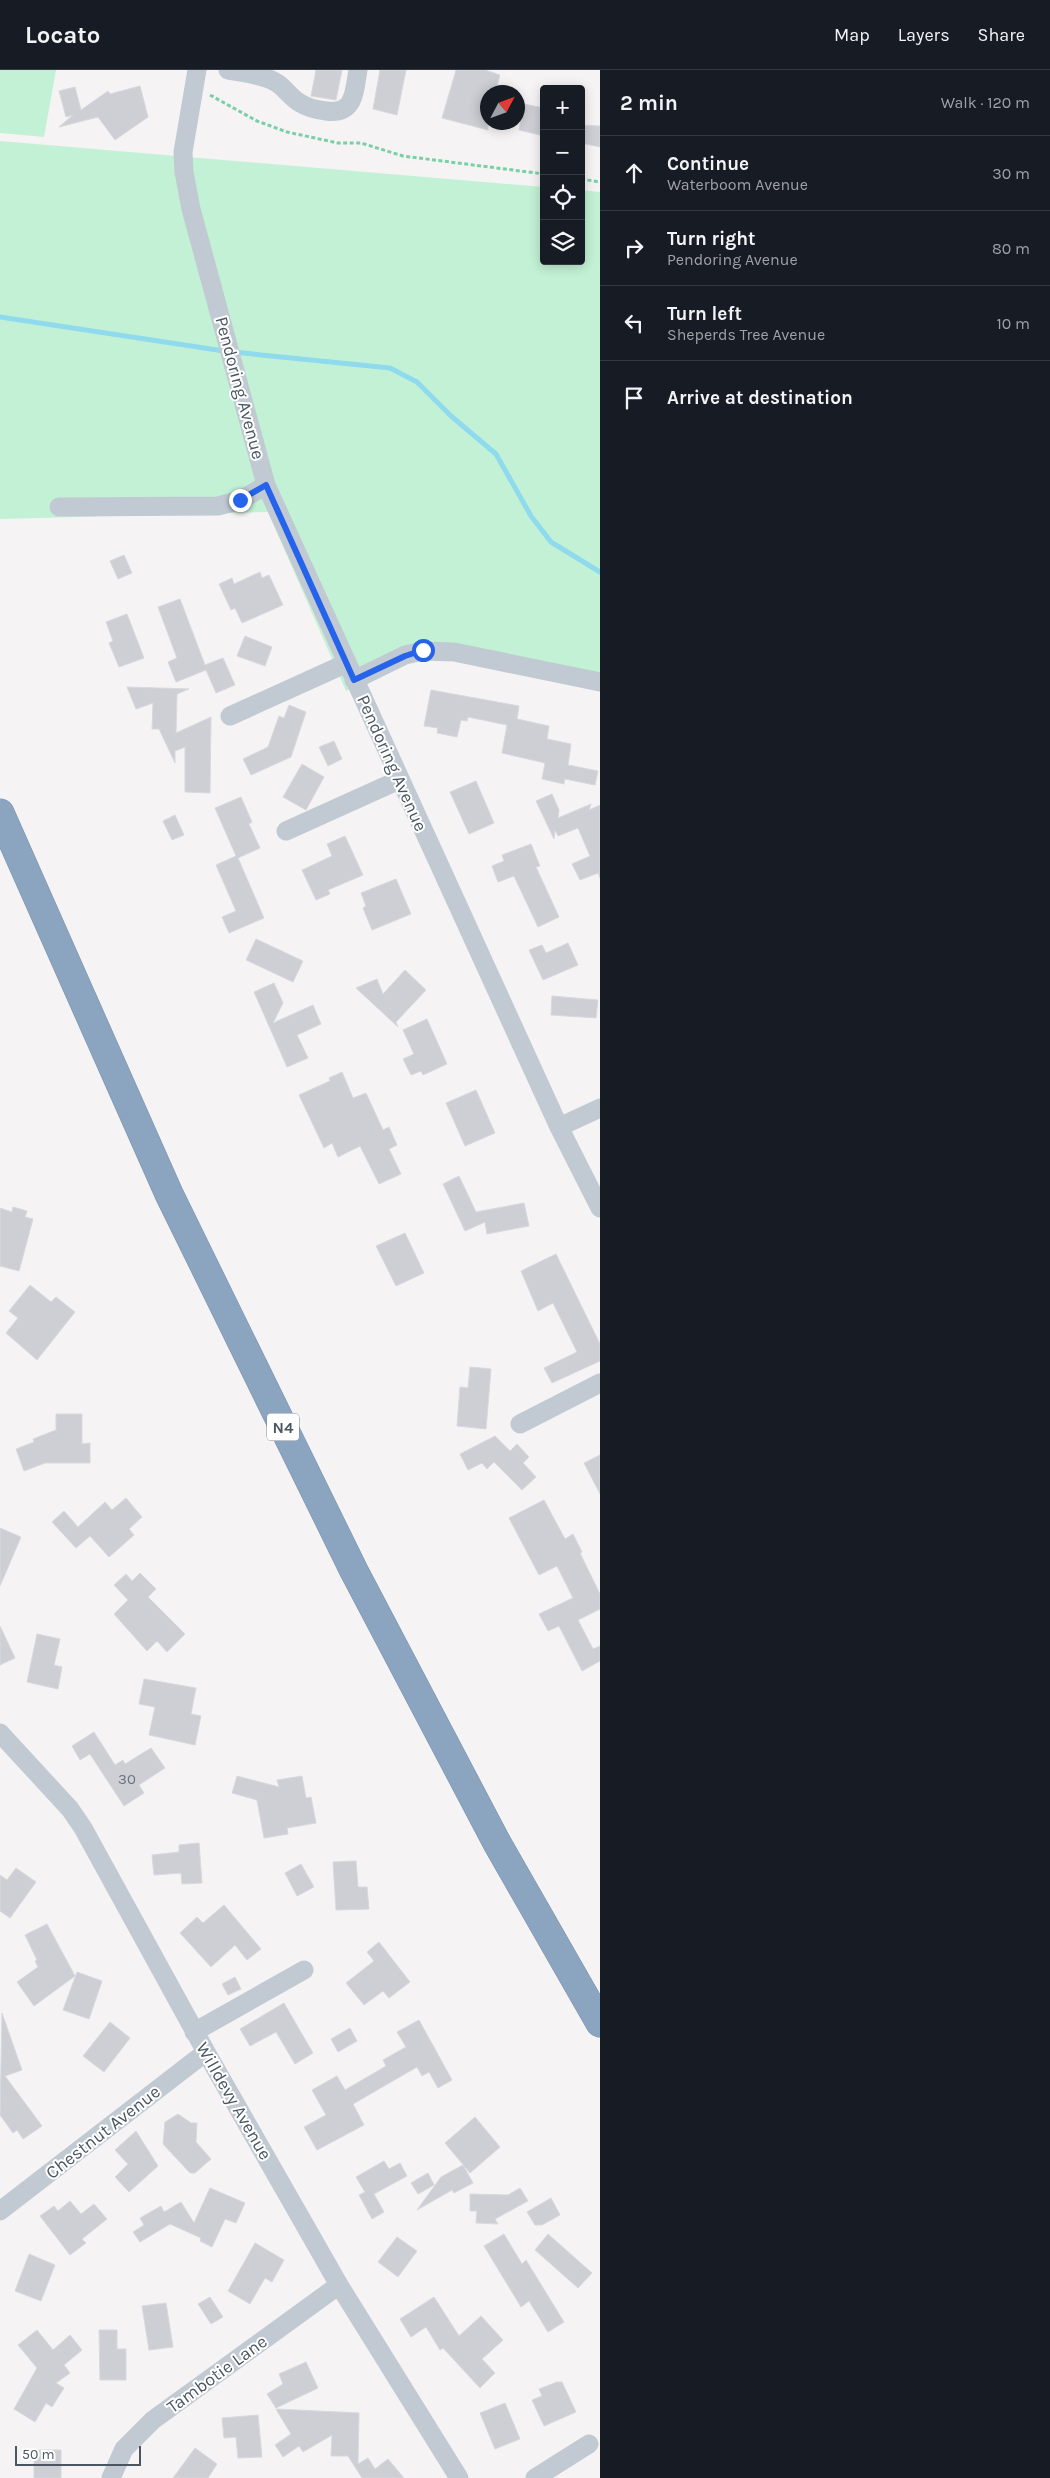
<!DOCTYPE html>
<html lang="en">
<head>
<meta charset="utf-8">
<style>
	:root { --surface:#171b24; --page:#20242c; --text:#f1f3f6; --muted:#9ea1a6; --line:#363941 }
	body { margin:0; font-family:Karla,sans-serif; background:var(--page); color:var(--text) }
	.controls { position:absolute; right:15px; top:15px; display:grid; overflow:hidden; border-radius:5px; box-shadow:0 2px 12px #0003 }
	.controls button { width:45px; height:45px; display:grid; place-items:center; padding:0; border:0; border-bottom:1px solid var(--line); background:var(--surface); color:var(--text); font:25px sans-serif }
	.compass { position:absolute; left:480px; top:15px; width:45px; height:45px; border-radius:50%; background:var(--surface); box-shadow:0 2px 12px #0003; rotate:49deg }
	.scale { position:absolute; left:15px; bottom:12px; width:126px; box-sizing:border-box; padding-left:5px; border:2px solid #4a5661; border-top:0; font-size:14px; line-height:18px; white-space:nowrap; color:#4a5661; -webkit-text-stroke:4px #fff; paint-order:stroke }
	.stop { position:absolute; width:15px; height:15px; margin:-11px; border:4px solid #2563eb; border-radius:50%; background:#fff }
	.stop.end { background:#2563eb; border-color:#fff; box-shadow:0 1px 5px #0008 }
	.list { margin:0; padding:0; list-style:none }
	h2 { display:flex; justify-content:space-between; align-items:center; height:65px; margin:0; padding:0 20px; font-size:21px }
	h2 small { font-size:16px; font-weight:400; color:var(--muted) }
	.list li { display:grid; grid-template-columns:32px 1fr auto; gap:15px; align-items:center; box-sizing:border-box; height:75px; padding:0 20px; border-top:1px solid var(--line) }
	.list b { display:block; font-size:19px; white-space:nowrap }
	.list p { margin:0; font-size:16px; white-space:nowrap; color:var(--muted) }
	.list em { font-size:16px; font-style:normal; color:var(--muted) }
	.icon { flex:none; width:28px; height:28px; fill:none; stroke:currentColor; stroke-width:2; stroke-linecap:round; stroke-linejoin:round }
	.map { position:relative; flex:none; width:600px; height:2408px; overflow:hidden }
	header { display:flex; align-items:center; gap:30px; box-sizing:border-box; height:70px; padding:0 25px; background:var(--surface); border-bottom:1px solid var(--line) }
	header strong { font-size:24px }
	nav { display:flex; gap:28px; margin-inline-start:auto; font-size:18px }
	main { display:flex }
	aside { flex:1; background:var(--surface) }
	.map>svg:first-child { display:block }
</style>
</head>
<body>
<header>
<strong>Locato</strong>
<nav><a>Map</a><a>Layers</a><a>Share</a></nav>
</header>
<main>
<div class="map">
<svg width="600" height="2408" viewBox="0 0 600 2408">
	<rect width="100%" height="100%" fill="#f5f3f3"/>
	<path fill="#c3f1d5" d="M0 0H56L44 67 0 63Z
		M0 71 544 117V191H581V120L600 122V617L432 583 346 621 268 442 0 449Z"/>
	<g fill="none" stroke-linecap="round" stroke-linejoin="round">
		<path stroke="#90daee" stroke-width="5" d="M0 247 224 281
			M233 282 390 298 417 312 451 346 496 384 531 446 551 472 600 502"/>
	</g>
	<path fill="#cdcfd5" stroke="#d7d9de" d="M316 0H342L336 30 311 26Z
		M380 0H406L397 45 373 39Z
		M456 0H485L500 5 496 19H488V60L442 48Z
		M140 16 148 47 115 70 98 47 59 57 73 45 66 47 59 21 75 17 81 40 108 21 110 24Z
		M524 34 544 38V66L519 60Z
		M581 55 600 56V77L581 73Z
		M124 485 132 503 118 509 110 491Z
		M260 502 262 508 269 505 283 535 242 553 235 538 231 540 219 514 232 508 234 514Z
		M180 529 205 595 223 588 235 615 216 623 206 600 176 612 168 592 177 588 158 537Z
		M127 544 144 588 119 597 109 573 113 571 106 552Z
		M245 566 272 577 265 596 237 586Z
		M127 617 189 619 177 624 176 663 211 647 210 723 185 722V677L175 681V693L159 659H152L153 633 136 639Z
		M431 620 519 636 517 649 549 656 547 669 571 674 568 695 598 701 595 715 565 709 564 714 542 709 545 693 502 683 507 655 468 647 467 651 461 650 457 667 437 663 438 658 424 656Z
		M289 635 306 642 291 687 251 705 243 689 268 677 279 646 284 648Z
		M334 671 342 689 328 696 319 677Z
		M302 694 324 707 306 740 283 727Z
		M476 711 494 753 469 764 450 722Z
		M552 724 559 740 558 748 591 734 589 740 600 735V808L598 803 580 810 572 794 590 786 578 758 558 766 555 760 554 769 536 731Z
		M241 727 252 752 249 754 260 778 238 788 264 848 229 863 222 847 236 841 216 795 236 786 215 738Z
		M175 745 184 765 172 770 163 751Z
		M345 766 363 805 328 820 330 824 316 830 302 800 332 786 327 774Z
		M531 774 540 796 536 797 559 847 538 857 514 806 498 812 492 796 504 791 502 785Z
		M396 809 411 844 372 860 363 838 366 836 361 823Z
		M256 869 303 891 293 912 246 890Z
		M568 873 578 895 543 910 529 880 542 875 546 883Z
		M405 900 426 920 396 952 398 957 356 918 377 909 383 924Z
		M274 913 283 933 273 953 313 935 321 954 297 965 308 988 287 997 254 922Z
		M552 926 598 930 596 948 551 945Z
		M427 949 447 994 423 1005 421 1001 411 1005 403 989 414 984 403 960Z
		M342 1002 353 1028 366 1023 383 1060 389 1057 397 1075 389 1079 401 1104 379 1114 360 1076 338 1087 332 1073 324 1078 299 1025 330 1011 329 1008Z
		M476 1020 495 1063 465 1076 446 1033Z
		M459 1106 476 1142 524 1133 529 1156 487 1164 485 1152 465 1161 443 1114Z
		M13 1137 27 1141 25 1147 33 1149 19 1201 0 1196V1138L12 1142Z
		M405 1163 424 1203 396 1216 376 1176Z
		M556 1184 600 1274V1291L552 1313 544 1298 577 1282 553 1233 538 1241 521 1201Z
		M30 1215 51 1232 56 1227 75 1242 37 1290 6 1263 18 1248 9 1241Z
		M470 1297 491 1299 486 1359 457 1356 460 1317 468 1318Z
		M56 1344H82V1374L90 1373V1393H45L24 1401 16 1379 34 1372 33 1369 56 1360Z
		M495 1366 510 1381 517 1374 529 1387 523 1393 536 1407 522 1420 494 1392 487 1399 482 1393 468 1400 460 1384Z
		M600 1385V1424L584 1393Z
		M126 1428 142 1447 129 1459 134 1465 109 1487 90 1466 76 1478 52 1452 64 1441 78 1457 105 1432 112 1440Z
		M544 1430 565 1469 573 1464 582 1482 580 1483 600 1524V1539L578 1550 593 1579 600 1576V1591L582 1601 559 1556 548 1561 539 1544 573 1528 557 1496 539 1505 509 1448Z
		M0 1458 21 1467 0 1516Z
		M140 1503 156 1519 148 1527 185 1564 167 1582 157 1571 147 1581 114 1544 128 1530 114 1515 126 1504 132 1511Z
		M0 1556 15 1588 0 1595Z
		M37 1564 60 1569 54 1595 62 1597 58 1619 27 1612Z
		M144 1609 196 1618 191 1644 201 1646 195 1675 149 1665 155 1637 139 1634Z
		M94 1662 115 1695 123 1690 125 1694 151 1678 165 1698 139 1715 144 1723 124 1736 90 1684 80 1690 72 1676Z
		M237 1706 279 1717 277 1710 302 1706 306 1728 311 1727 316 1753 287 1758 288 1764 264 1768 257 1730 232 1723Z
		M199 1773 202 1813 182 1814 181 1803 154 1805 152 1785 179 1782V1775Z
		M356 1791 358 1817H367L369 1839 336 1840 333 1792Z
		M301 1794 314 1817 297 1826 285 1803Z
		M16 1798 36 1812 10 1848 0 1841V1805L7 1810Z
		M224 1835 261 1879 247 1890 235 1875 211 1897 180 1863 197 1847 203 1853Z
		M47 1854 75 1906 34 1936 17 1912 38 1897 35 1891 37 1890 25 1865Z
		M379 1872 410 1912 389 1928 383 1921 364 1935 346 1913 374 1891 367 1882Z
		M77 1902 102 1911 89 1949 63 1940Z
		M235 1907 241 1919 228 1925 222 1914Z
		M284 1933 313 1983 295 1994 276 1962 250 1976 240 1959Z
		M2 1943 22 2000 5 2006 42 2056 23 2069 17 2060 13 2063 0 2045Z
		M419 1950 452 2010 438 2018 429 2002 422 2006 417 1997 353 2034 364 2055 317 2080 304 2057 326 2045 312 2020 337 2006 345 2020 386 1996 383 1990 406 1977 397 1962Z
		M110 1952 130 1968 104 2002 83 1986Z
		M350 1958 357 1971 338 1982 331 1969Z
		M178 2044 191 2053H197L196 2072 211 2089 195 2103H190L163 2074 165 2052Z
		M475 2047 500 2077 470 2103 445 2073Z
		M136 2061 158 2096 129 2122 115 2107 128 2094 115 2080Z
		M384 2091 389 2099 400 2093 407 2106 374 2124 384 2142 372 2149 359 2125 365 2122 356 2107Z
		M463 2095 473 2113 454 2123 452 2120 417 2140 441 2107Z
		M428 2103 434 2115 418 2124 411 2113Z
		M210 2118 245 2133 236 2153 225 2149 212 2177 200 2171 201 2168 170 2154 140 2172 133 2162 144 2155 140 2148 161 2136 164 2142 181 2132 194 2153Z
		M520 2118 528 2131 495 2149 498 2154 476 2153 477 2141H470V2124L508 2125Z
		M551 2128 560 2145 542 2155H535L527 2142Z
		M70 2131 81 2144 94 2134 107 2149 82 2169 86 2173 70 2185 40 2146 54 2136 58 2141Z
		M504 2164 522 2194 526 2190 564 2252 548 2262 529 2231 521 2237 484 2176Z
		M548 2164 592 2203 578 2218 535 2180Z
		M397 2167 417 2181 398 2207 378 2192Z
		M255 2173 284 2190 272 2212 265 2208 250 2234 228 2221Z
		M29 2184 55 2195 41 2231 15 2221Z
		M210 2227 223 2247 211 2254 198 2234Z
		M434 2227 459 2266 481 2246 503 2270 482 2289 495 2303 480 2318 443 2278 440 2280 426 2257 411 2267 400 2249Z
		M166 2233 173 2277 149 2280 142 2236Z
		M37 2260 53 2280 70 2265 82 2280 64 2295 70 2303 56 2313 64 2318 52 2337 46 2333 35 2352 14 2339 37 2298 18 2275Z
		M99 2260H117V2279H126V2310H100Z
		M306 2292 318 2318 276 2338 267 2324 283 2314 279 2304Z
		M557 2312H562L576 2342 544 2356 532 2330 542 2326 539 2319Z
		M505 2333 520 2369 495 2379 480 2343Z
		M276 2339 359 2343 358 2394 368 2388 375 2399 388 2389 404 2408H362L348 2386H331L332 2365 303 2382 299 2376 283 2387 275 2375 291 2364Z
		M258 2345 262 2387 238 2388 236 2367 224 2368 222 2348Z
		M195 2378 217 2394 208 2408H173Z
		M34 2380H61V2408H34Z"/>
	<g fill="none" stroke-linecap="round" stroke-linejoin="round">
		<defs>
			<path id="highway" d="M0 743 169 1124 354 1501 497 1773 600 1953"/>
		</defs>
		<use href="#highway" stroke="#7690ad" stroke-width="29"/>
		<path stroke="#7ad0a6" stroke-width="3" stroke-dasharray="4 2.5" stroke-linecap="butt" d="M210 25 257 51 287 62 338 73H361L403 86 544 104
			M581 109 600 112"/>
		<path stroke="#c1cad2" stroke-width="19" d="M197 0 183 82 184 102 191 139 266 415 559 1057 600 1138
			M228 0C243 3 263 4 277 13 285 18 291 28 300 33 308 38 317 40 326 41 355 45 354 22 358 0
			M59 437 218 436 241 430 266 415
			M354 610 405 585 423 581 454 582 600 612
			M230 646 347 593
			M286 761 399 710
			M559 1057 600 1038
			M520 1354 600 1313
			M0 1663 70 1739 83 1758 206 1982 339 2215 459 2408
			M194 1962 304 1900
			M0 2141 206 1982
			M111 2408 124 2379 153 2350 339 2215
			M535 2408 589 2374"/>
		<use href="#highway" stroke="#8ba5c1" stroke-width="28"/>
	</g>
	<g fill="none" stroke-linecap="round" stroke-linejoin="round">
		<path stroke="#2563eb" stroke-width="6" d="M240 430 266 415 354 610 405 586 423 580"/>
	</g>
	<g text-anchor="middle" dominant-baseline="central" stroke-width="4" stroke-linejoin="round" paint-order="stroke">
		<g font-size="15" fill="#6b747e">
			<text x="127" y="1709">30</text>
		</g>
		<rect fill="#fff" stroke="#808990" stroke-width="1" x="267" y="1343.5" width="32" height="27" rx="4"/>
		<g font-size="16" font-weight="bold" fill="#4a5661">
			<text x="283" y="1357">N4</text>
		</g>
		<g font-size="18" fill="#4a5661" stroke="#fff">
			<text transform="translate(240 318) rotate(75)">Pendoring Avenue</text>
			<text transform="translate(392 693) rotate(66)">Pendoring Avenue</text>
			<text transform="translate(234 2031) rotate(60)">Willdevy Avenue</text>
			<text transform="translate(103 2062) rotate(-38)">Chestnut Avenue</text>
			<text transform="translate(217 2304) rotate(-36)">Tambotie Lane</text>
		</g>
	</g>
</svg>
<div class="controls">
<button>+</button>
<button>−</button>
<button><svg class="icon" aria-label="locate" viewBox="0 0 24 24"><circle cx="12" cy="12" r="6"/><path d="M12 2v4M12 18v4M2 12h4M18 12h4"/></svg></button>
<button><svg class="icon" aria-label="layers" viewBox="0 0 24 24"><path d="M12 4l9 5-9 5-9-5zM3 14l9 5 9-5"/></svg></button>
</div>
<svg class="compass" viewBox="-18 -18 36 36"><path d="M0-13l5 13h-10z" fill="#e53935"/><path d="M0 13l5-13h-10z" fill="#9ea1a6"/></svg>
<div class="scale">50 m</div>
<div class="stop" style="left:423px;top:580px"></div>
<div class="stop end" style="left:240px;top:430px"></div>
</div>
<aside>
<h2>2 min<small>Walk · 120 m</small></h2>
<ul class="list">
<li><svg class="icon" aria-label="ahead" viewBox="0 0 24 24"><path d="M12 20V5M6 11l6-6 6 6"/></svg><div><b>Continue</b><p>Waterboom Avenue</p></div><em>30 m</em></li>
<li><svg class="icon" aria-label="right" viewBox="0 0 24 24"><path d="M7 20v-9h11M14 6l5 5-5 5"/></svg><div><b>Turn right</b><p>Pendoring Avenue</p></div><em>80 m</em></li>
<li><svg class="icon" aria-label="left" viewBox="0 0 24 24"><path d="M17 20v-9H6M10 6l-5 5 5 5"/></svg><div><b>Turn left</b><p>Sheperds Tree Avenue</p></div><em>10 m</em></li>
<li><svg class="icon" aria-label="arrive" viewBox="0 0 24 24"><path d="M6 21V4h12l-3 4 3 4H6"/></svg><div><b>Arrive at destination</b></div></li>
</ul>
</aside>
</main>
</body>
</html>
